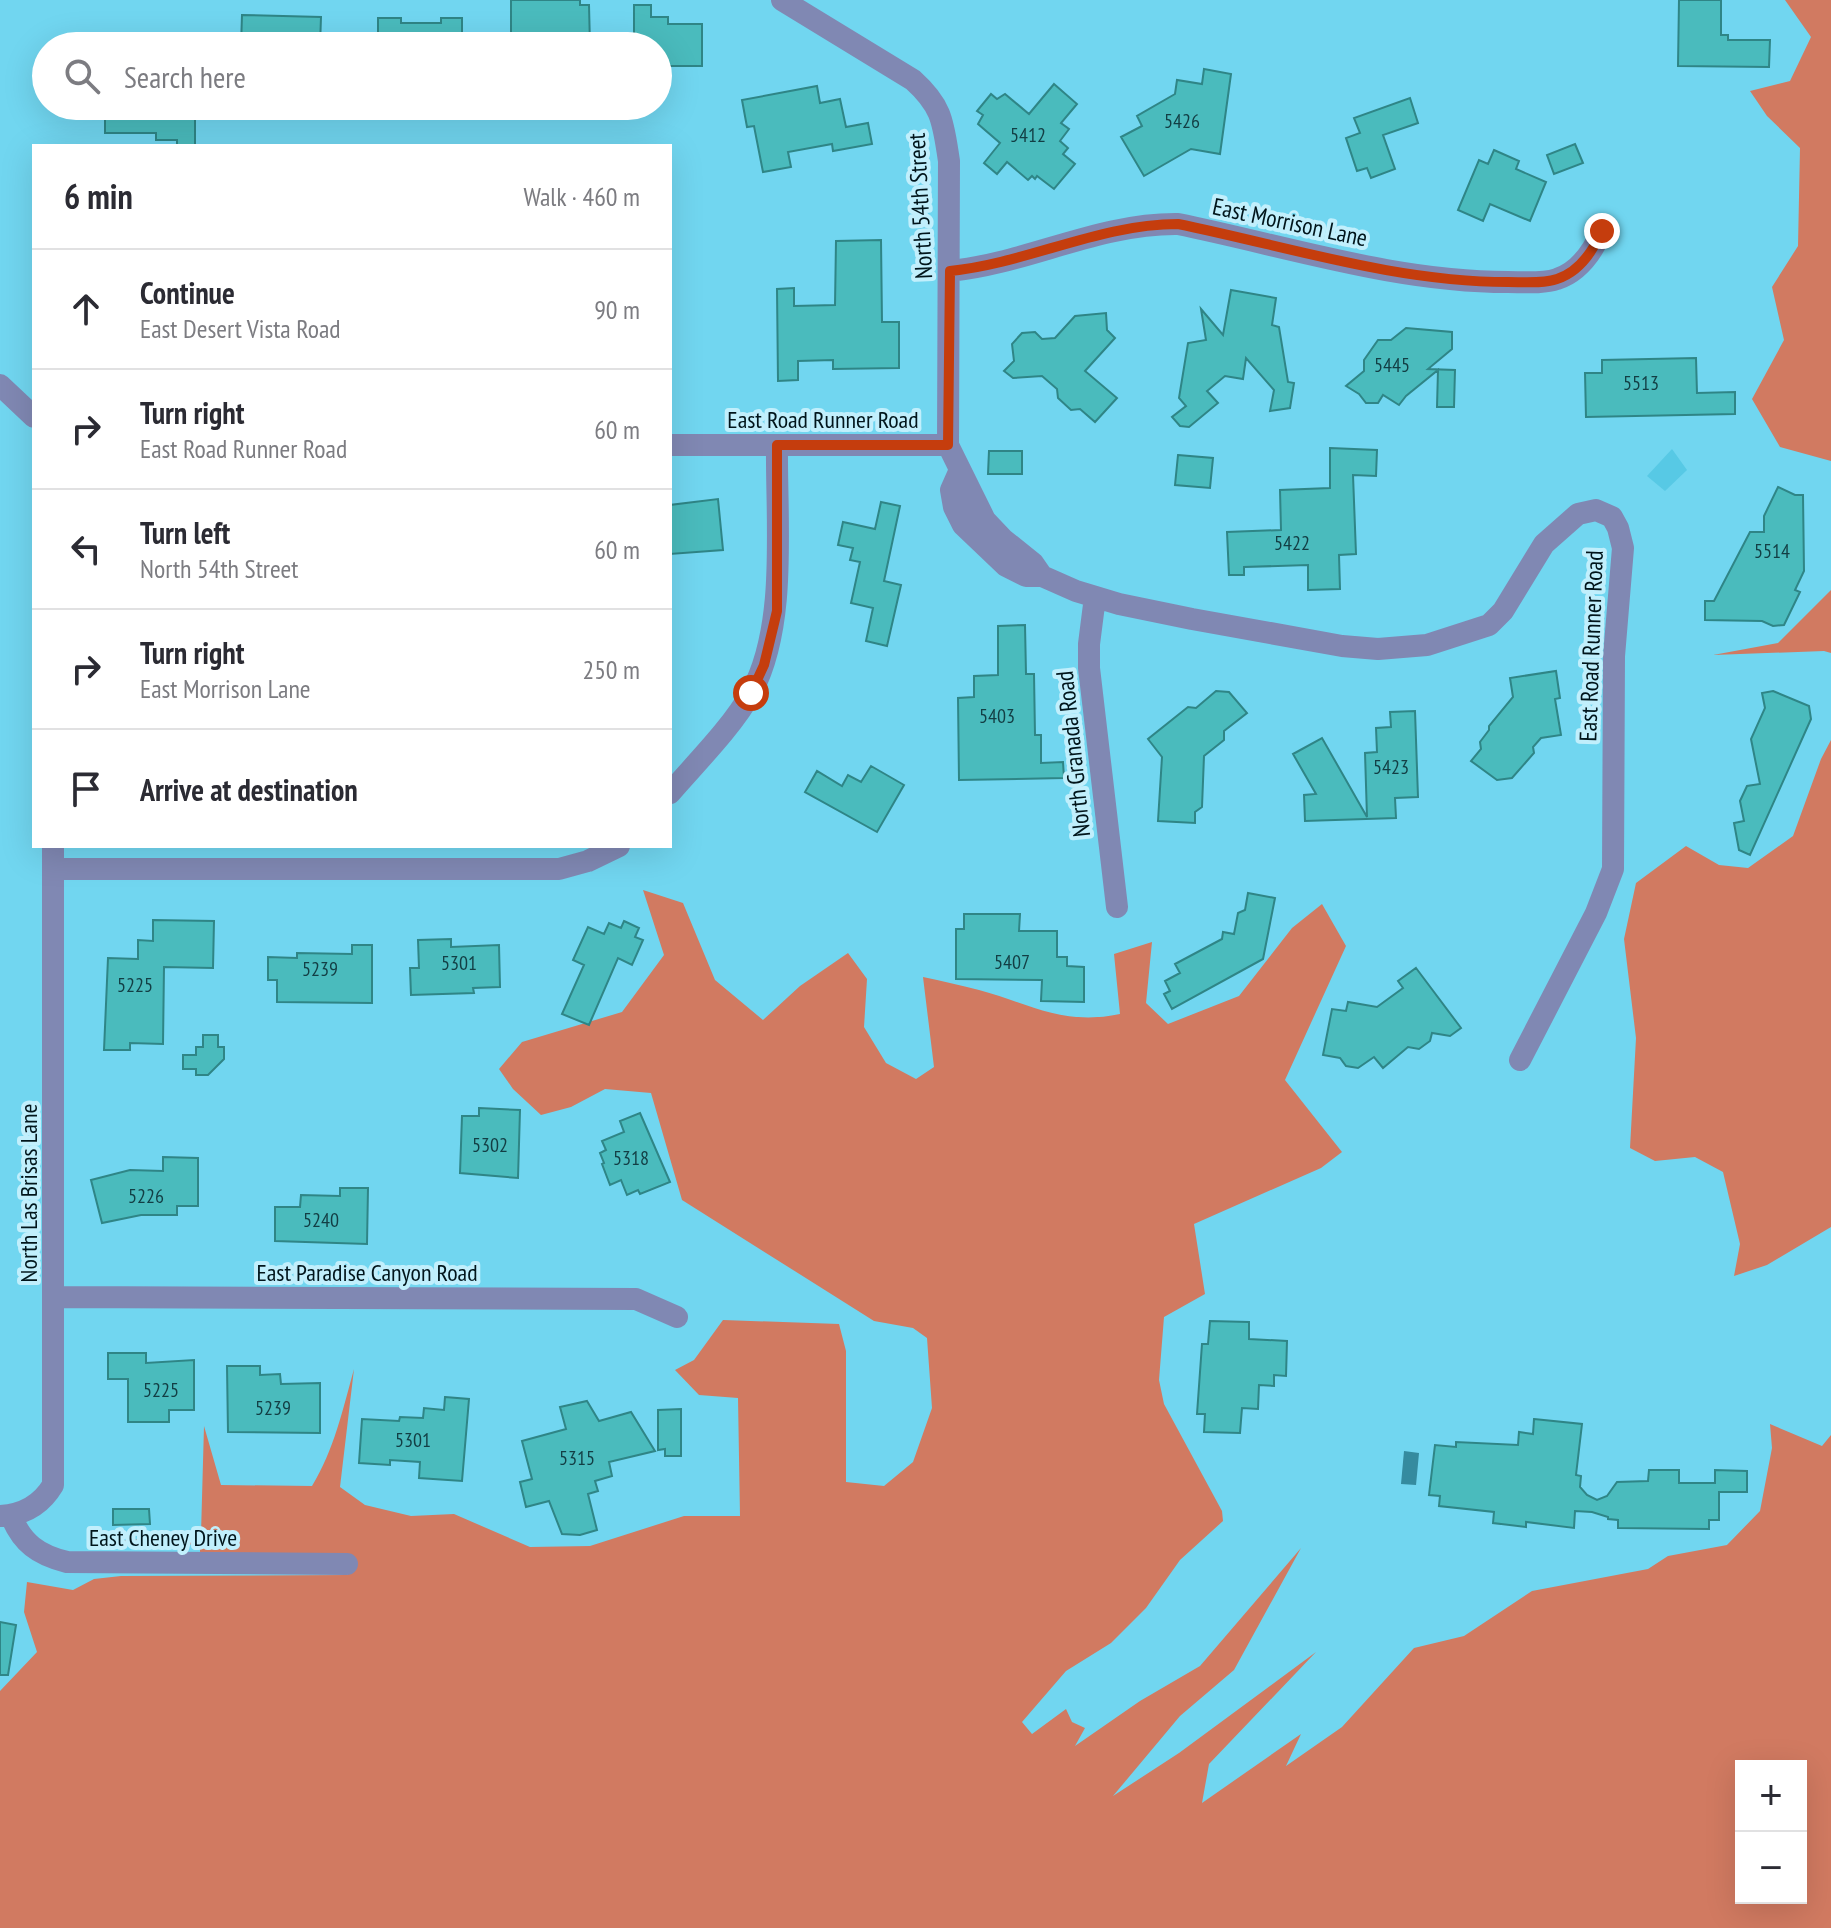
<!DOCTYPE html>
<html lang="en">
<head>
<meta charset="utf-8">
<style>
	:root { --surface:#fff; --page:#f2f2f3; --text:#2b2b33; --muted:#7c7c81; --line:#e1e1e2 }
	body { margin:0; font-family:"PT Sans Narrow",sans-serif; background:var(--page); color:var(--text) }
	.controls { position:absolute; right:24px; bottom:24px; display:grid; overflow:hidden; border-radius:0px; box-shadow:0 8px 32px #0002 }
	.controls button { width:72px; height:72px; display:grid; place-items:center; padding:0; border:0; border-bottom:2px solid var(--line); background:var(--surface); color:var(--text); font:40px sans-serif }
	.stop { position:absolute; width:24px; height:24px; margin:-18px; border:6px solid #c53d0d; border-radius:50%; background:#fff }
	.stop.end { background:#c53d0d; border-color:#fff; box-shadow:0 2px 8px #0008 }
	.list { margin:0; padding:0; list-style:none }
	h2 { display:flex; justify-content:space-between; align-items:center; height:104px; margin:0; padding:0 32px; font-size:34px }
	h2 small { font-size:26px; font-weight:400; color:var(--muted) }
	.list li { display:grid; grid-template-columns:52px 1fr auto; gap:24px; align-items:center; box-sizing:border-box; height:120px; padding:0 32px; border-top:2px solid var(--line) }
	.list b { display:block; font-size:30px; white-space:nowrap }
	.list p { margin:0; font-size:26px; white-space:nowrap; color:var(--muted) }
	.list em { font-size:26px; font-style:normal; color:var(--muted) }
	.icon { flex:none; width:44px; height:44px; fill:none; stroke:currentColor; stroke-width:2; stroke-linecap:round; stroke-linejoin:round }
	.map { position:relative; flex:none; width:1831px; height:1928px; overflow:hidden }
	.search { position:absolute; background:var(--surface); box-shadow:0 8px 32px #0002; left:32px; top:32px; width:640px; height:88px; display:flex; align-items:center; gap:20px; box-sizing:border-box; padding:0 28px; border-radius:44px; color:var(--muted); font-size:30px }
	.panel { position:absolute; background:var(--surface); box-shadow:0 8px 32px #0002; left:32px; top:144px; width:640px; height:704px; border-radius:0px }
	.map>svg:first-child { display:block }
</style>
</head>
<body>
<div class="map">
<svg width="1831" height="1928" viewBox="0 0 1831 1928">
	<rect width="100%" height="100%" fill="#71d6f0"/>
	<path fill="#57c9e5" d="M1672 449 1687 470 1665 491 1647 476Z"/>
	<path fill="#d17a61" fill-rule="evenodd" d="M1785 0H1831V461L1780 447 1752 399 1784 340 1772 287 1798 246 1800 148 1767 116 1750 91 1790 81 1811 37Z
		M1831 590V653L1824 651 1713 655 1778 643Z
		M1831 740V1227L1767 1265 1734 1276 1740 1244 1723 1172 1695 1157 1655 1161 1630 1148 1636 1038 1624 939 1636 883 1686 846 1719 865 1748 868 1793 836 1821 759Z
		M643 890 683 903 715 980 763 1020 800 986 848 953 867 979 864 1027 886 1063 916 1079 934 1067 923 977C942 981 960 985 979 990 1031 1004 1063 1026 1120 1014L1114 954 1152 942 1146 1003 1168 1024 1239 996 1292 928 1322 904 1346 946 1285 1080 1342 1152 1321 1168 1194 1224 1205 1294 1164 1317 1159 1380 1164 1404 1222 1511 1223 1521 1180 1560 1146 1608 1111 1643 1066 1671 1022 1722 1032 1734 1066 1709 1072 1722 1085 1728 1075 1746 1140 1701 1200 1666 1301 1548 1234 1670 1180 1716 1113 1796 1179 1753 1316 1652 1209 1764 1202 1803 1301 1734 1286 1766 1342 1727 1414 1648 1464 1636 1532 1591 1648 1569 1668 1556 1727 1545 1760 1511 1772 1448 1770 1424 1822 1446 1831 1435V1928H0V1691L37 1652 24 1612 27 1582 73 1590 94 1579 121 1576 348 1575 347 1556 200 1553V1544L155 1546 109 1542 201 1534 204 1426 221 1485 312 1486C334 1450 343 1409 354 1369L340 1487 365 1505 411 1516 454 1514 530 1547 590 1546 684 1516H740L738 1398 699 1395 675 1370 694 1360 723 1320 839 1324 846 1351V1482L884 1486 913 1462 932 1408 927 1338 913 1328 874 1321 682 1200 651 1093 605 1089 571 1107 541 1115 513 1089 499 1069 522 1042 622 1012 664 955ZM1741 1766H1801V1898H1741Z"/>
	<path fill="#358b9f" d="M1404 1451 1419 1453 1416 1485 1401 1484Z"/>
	<path fill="#4abbbd" stroke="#2f8586" stroke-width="2" d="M511 0H580V5H589L590 46H559V36H511Z
		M1679 0H1721V35H1728V40H1770L1769 67 1678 66Z
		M634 5H651V17H668V24H702V66H658V46H634Z
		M242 15 321 17 320 46H241Z
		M378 18H401V23H441V18H462V46H378Z
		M1204 69 1231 74 1220 154 1191 149 1144 176 1121 137 1142 126 1137 116 1175 94 1177 80 1202 84Z
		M1054 84 1077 104 1061 123 1069 129 1060 141 1068 148 1063 154 1075 164 1054 189 1037 176 1035 179 1032 176 1028 180 1007 162 997 174 984 163 1000 143 978 124 983 115 977 111 991 94 997 99 1005 94 1029 114Z
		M817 86 820 103 840 99 846 127 868 123 872 144 833 151 832 144 788 152 791 167 763 172 754 126 747 127 742 100Z
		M1410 98 1418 123 1383 135 1395 169 1371 178 1367 168 1357 171 1346 138 1360 133 1354 118Z
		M105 106H195V146H177V140H156V133H105Z
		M1575 144 1583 163 1554 174 1547 155Z
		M1494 150 1519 161 1516 169 1546 182 1530 221 1490 204 1483 221 1458 210 1479 160 1488 164Z
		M881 240 882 322H899V368L833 369V360L798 361V380L778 381 777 289 794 288V306L835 305 836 241Z
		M1231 290 1276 298 1272 325 1279 327 1288 382 1294 383 1290 408 1270 411 1274 390 1246 358 1243 379 1225 376 1207 391 1218 403 1189 427 1180 426 1172 417 1186 406 1179 398 1188 343 1206 340 1201 309 1223 335Z
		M1106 313 1107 330 1115 338 1085 371 1117 398 1095 422 1080 409 1071 410 1058 398 1057 389 1042 376 1013 378 1004 371 1014 361 1012 344 1022 333 1035 332 1042 339 1055 338 1075 316Z
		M1406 328 1452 332V349L1428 369 1455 370 1454 407H1437L1438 370 1406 396 1399 405 1383 395 1378 403H1366L1359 394 1346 386 1364 371V360L1378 340H1391Z
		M1696 358 1697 393 1735 392V414L1586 417 1585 373H1602V360Z
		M1330 448 1377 450 1376 476 1353 475 1356 554 1339 555 1340 589 1308 590V565L1244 567V575H1229L1227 532 1281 530 1280 490 1330 488Z
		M989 451H1022V474H988Z
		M1178 455 1213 458 1210 488 1175 485Z
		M1778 487 1795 495H1803L1804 571 1795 590 1800 592 1784 625 1773 626 1762 621 1705 620V601H1714L1750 532H1764V516Z
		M718 499 723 550 670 554V505Z
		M881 502 900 506 884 581 901 585 887 646 866 641 873 608 851 603 860 562 850 560 853 548 838 545 843 522 875 529Z
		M1025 625 1026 674H1034L1035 735H1041V763L1063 762 1064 778 959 780 958 698 974 697V676L998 675V626Z
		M1556 671 1560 698 1555 699 1561 735 1541 738 1533 747 1534 753 1512 778 1497 780 1471 761 1481 749 1480 742 1489 730V726L1513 697 1510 678Z
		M1216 691 1229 692 1247 713 1224 731V740L1204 756 1202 807 1195 812V823L1158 821 1162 757 1148 739 1188 707 1196 708Z
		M1773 691 1809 706 1811 719 1750 855 1739 850 1734 823 1744 821 1740 801 1747 786 1760 784 1751 739 1765 708 1762 693Z
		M1415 711 1418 797 1395 798 1396 818 1305 821 1304 795 1316 794 1293 754 1322 738 1367 817 1365 753 1377 752 1376 728 1391 727 1390 712Z
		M871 766 904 785 877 832 805 792 817 771 842 786 848 775 861 782Z
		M1248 893 1275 898 1263 959 1172 1009 1164 994 1170 991 1165 981 1180 973 1175 964 1222 939 1223 932 1234 934 1238 913 1245 910Z
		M964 914H1020L1019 931H1057V957H1067V966L1084 967V1002L1041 1001 1042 980 956 979V929H964Z
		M153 920 214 921 213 968 164 967 163 1044 130 1043V1050H104L108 958 138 959V940L153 941Z
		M624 921 639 928 635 937 643 940 632 965 618 958 589 1025 562 1014 584 965 573 960 588 927 604 934 609 923 621 928Z
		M451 939V947L499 945 500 987 473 988 474 993 411 995 410 968H419L418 940Z
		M352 945H372V1003L277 1002V980H268V957L297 958V953L352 954Z
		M1416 968 1461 1028 1450 1036 1432 1033 1430 1041 1419 1049 1408 1047 1383 1068 1374 1057 1358 1068 1346 1066 1340 1058 1323 1055 1332 1009 1346 1011 1348 1002 1377 1007 1403 988 1398 981Z
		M203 1035H218V1047H224V1059L208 1075H196V1069H183V1055H196V1047H203Z
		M479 1108 520 1110 518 1178 460 1173 462 1116H479Z
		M640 1113 670 1182 640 1194 638 1190 627 1195 621 1180 610 1185 602 1164 604 1163 600 1153 606 1150 602 1141 624 1132 620 1121Z
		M163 1157 198 1158V1206H177V1215H141L102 1223 91 1180 130 1170 163 1171Z
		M340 1188H368L367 1244 275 1241V1207H300L301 1195 340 1196Z
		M1210 1321 1249 1322V1339L1287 1341 1286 1376 1274 1375V1386L1259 1385 1258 1409 1242 1408 1240 1433 1204 1432 1205 1414H1197L1202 1344H1208Z
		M108 1353H146V1363L194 1360V1410H169V1422H128V1379H108Z
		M227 1366H260V1375L280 1374 281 1384 320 1383V1433L228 1432Z
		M445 1397 469 1399 462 1481 419 1478 420 1462 390 1460V1465L359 1463 362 1419 399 1421 400 1417 423 1418 424 1408 444 1410Z
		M587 1401 599 1421 631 1412 655 1451 609 1462 612 1476 595 1481 598 1491 588 1494 597 1530 580 1535 562 1534 549 1501 526 1507 520 1482 532 1479 522 1441 566 1429 560 1407Z
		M681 1409V1456H665V1449L658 1450V1410Z
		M1534 1419 1582 1424 1576 1475 1581 1476 1580 1487 1587 1495 1597 1500 1607 1496 1617 1482 1648 1481 1649 1470H1679V1483H1715V1470L1747 1471V1492H1719V1520H1709V1529L1618 1528V1520L1608 1519V1517L1592 1512 1575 1511 1574 1528 1526 1522V1527L1493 1523 1494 1512 1439 1506 1440 1496 1429 1495 1435 1445 1456 1447V1442L1518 1445 1519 1432 1533 1434Z
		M113 1509H149L150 1524 113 1525Z
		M0 1622 16 1625 8 1675H0Z"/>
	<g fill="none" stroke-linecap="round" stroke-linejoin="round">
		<path stroke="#8088b3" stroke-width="22" d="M782 0 913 80C943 107 943 123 949 161L948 445 985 520 1003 539 1033 563 1042 576
			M950 271C1028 263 1099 223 1178 224 1286 246 1396 282 1508 282 1522 282 1543 284 1557 279 1579 272 1593 251 1602 231
			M0 385 34 417
			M670 445H948
			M959 472 951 490 954 507 963 525 1006 566 1026 576H1042L1076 591 1119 604 1192 619 1342 646 1378 649 1427 645 1489 625 1503 611 1544 544 1578 514 1596 510 1612 517 1618 528 1623 548 1614 656 1613 869 1596 913 1520 1060
			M1095 597 1089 644V668L1117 907
			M670 793C695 764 733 726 751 693 788 626 776 521 777 445
			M53 869H559L588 861 619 846
			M54 1297 636 1299 677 1317
			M0 1516C23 1515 41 1505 53 1485V846
			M11 1516C22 1543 38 1555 67 1562L347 1564"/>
	</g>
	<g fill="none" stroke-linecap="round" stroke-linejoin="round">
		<path stroke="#c53d0d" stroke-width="10" d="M751 693 764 665 777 611V445H948L950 271C1028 263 1099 224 1178 224 1286 246 1396 282 1508 282 1523 282 1543 284 1557 279 1579 272 1593 251 1602 231"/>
	</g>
	<g text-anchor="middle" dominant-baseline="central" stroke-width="8" stroke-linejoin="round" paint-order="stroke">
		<g font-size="20" fill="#133e44">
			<text x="1182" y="121">5426</text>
			<text x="1028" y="135">5412</text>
			<text x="1392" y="365">5445</text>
			<text x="1641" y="383">5513</text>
			<text x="1292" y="543">5422</text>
			<text x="1772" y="551">5514</text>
			<text x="997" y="716">5403</text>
			<text x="1391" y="767">5423</text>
			<text x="1012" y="962">5407</text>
			<text x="459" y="963">5301</text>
			<text x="320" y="969">5239</text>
			<text x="135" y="985">5225</text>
			<text x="490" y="1145">5302</text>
			<text x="631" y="1158">5318</text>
			<text x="146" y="1196">5226</text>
			<text x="321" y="1220">5240</text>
			<text x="161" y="1390">5225</text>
			<text x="273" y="1408">5239</text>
			<text x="413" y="1440">5301</text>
			<text x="577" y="1458">5315</text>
		</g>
		<g font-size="24" fill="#01151b" stroke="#c1effc">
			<text transform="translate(920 206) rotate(-93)">North 54th Street</text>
			<text transform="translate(1290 222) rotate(12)">East Morrison Lane</text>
			<text x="823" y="419">East Road Runner Road</text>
			<text transform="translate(1591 646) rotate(-88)">East Road Runner Road</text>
			<text transform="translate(1073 754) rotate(-96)">North Granada Road</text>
			<text transform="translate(28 1193) rotate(-90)">North Las Brisas Lane</text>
			<text x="367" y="1272">East Paradise Canyon Road</text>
			<text x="163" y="1537">East Cheney Drive</text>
		</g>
	</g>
</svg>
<div class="controls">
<button>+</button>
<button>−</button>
</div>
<div class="stop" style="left:751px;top:693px"></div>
<div class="stop end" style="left:1602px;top:231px"></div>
<div class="search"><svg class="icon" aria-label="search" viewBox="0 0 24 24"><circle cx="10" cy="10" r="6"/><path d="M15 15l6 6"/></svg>Search here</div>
<section class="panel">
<h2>6 min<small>Walk · 460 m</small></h2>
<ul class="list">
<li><svg class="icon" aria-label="ahead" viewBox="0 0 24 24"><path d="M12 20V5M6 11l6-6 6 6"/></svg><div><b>Continue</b><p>East Desert Vista Road</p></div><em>90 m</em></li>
<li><svg class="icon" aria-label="right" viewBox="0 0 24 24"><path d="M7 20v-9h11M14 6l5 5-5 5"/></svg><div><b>Turn right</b><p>East Road Runner Road</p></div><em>60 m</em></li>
<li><svg class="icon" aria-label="left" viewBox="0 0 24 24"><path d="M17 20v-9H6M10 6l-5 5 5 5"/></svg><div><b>Turn left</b><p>North 54th Street</p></div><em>60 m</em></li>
<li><svg class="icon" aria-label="right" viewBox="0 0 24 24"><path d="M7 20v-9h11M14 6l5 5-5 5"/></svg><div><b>Turn right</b><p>East Morrison Lane</p></div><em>250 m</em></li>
<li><svg class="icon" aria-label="arrive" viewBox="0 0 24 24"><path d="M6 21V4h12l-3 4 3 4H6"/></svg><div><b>Arrive at destination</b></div></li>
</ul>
</section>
</div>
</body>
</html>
